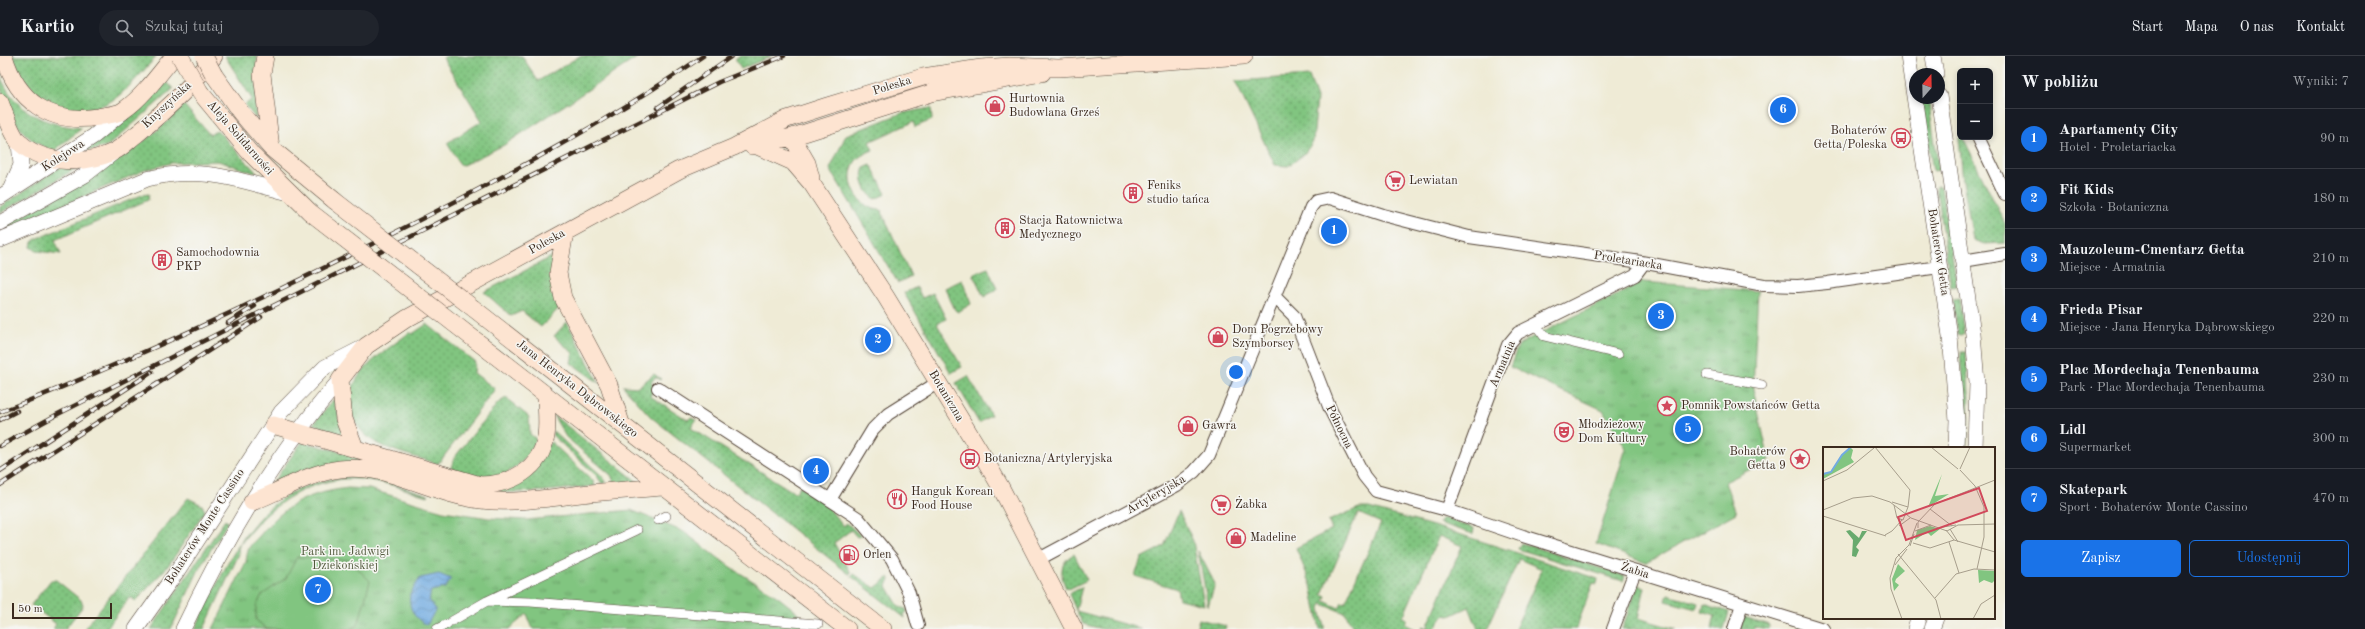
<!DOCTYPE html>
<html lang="pl">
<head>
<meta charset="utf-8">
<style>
	:root { --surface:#171b24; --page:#20242c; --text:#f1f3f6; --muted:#9ea1a6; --line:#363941; --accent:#1a73e8 }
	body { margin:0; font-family:"Old Standard TT",serif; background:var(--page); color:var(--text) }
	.controls { position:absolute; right:12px; top:12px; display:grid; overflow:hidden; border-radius:6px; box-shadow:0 2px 6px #0003 }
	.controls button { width:36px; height:36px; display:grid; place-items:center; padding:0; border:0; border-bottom:1px solid var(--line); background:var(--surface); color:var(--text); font:20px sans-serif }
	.compass { position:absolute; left:1909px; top:12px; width:36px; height:36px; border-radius:50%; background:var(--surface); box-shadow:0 2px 6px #0003; rotate:20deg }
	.scale { position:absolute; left:12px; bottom:10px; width:100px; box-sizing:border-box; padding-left:4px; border:2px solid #3b2a1e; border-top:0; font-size:11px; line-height:14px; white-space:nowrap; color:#3b2a1e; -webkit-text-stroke:3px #f6f6f2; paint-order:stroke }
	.you { position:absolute; left:1236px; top:316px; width:14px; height:14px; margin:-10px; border:3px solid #fff; border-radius:50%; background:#1a73e8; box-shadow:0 0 0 6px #1a73e833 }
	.badge { display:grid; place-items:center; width:26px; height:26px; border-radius:50%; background:var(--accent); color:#fff; font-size:13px; font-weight:700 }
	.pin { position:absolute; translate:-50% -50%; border:2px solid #fff; box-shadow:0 1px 4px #0006 }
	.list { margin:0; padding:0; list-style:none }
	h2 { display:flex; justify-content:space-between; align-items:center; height:52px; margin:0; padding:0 16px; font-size:17px }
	h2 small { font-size:13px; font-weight:400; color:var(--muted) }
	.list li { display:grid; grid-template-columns:26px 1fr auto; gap:12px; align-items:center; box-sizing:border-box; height:60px; padding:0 16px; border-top:1px solid var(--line) }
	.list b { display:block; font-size:15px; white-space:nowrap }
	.list p { margin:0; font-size:13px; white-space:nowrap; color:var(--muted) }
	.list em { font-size:13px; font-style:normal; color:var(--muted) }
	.actions { display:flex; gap:8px; padding:12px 16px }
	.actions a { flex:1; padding:9px 0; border:1px solid var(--accent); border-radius:6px; text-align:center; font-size:14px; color:var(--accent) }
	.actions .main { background:var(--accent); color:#fff }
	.icon { flex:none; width:22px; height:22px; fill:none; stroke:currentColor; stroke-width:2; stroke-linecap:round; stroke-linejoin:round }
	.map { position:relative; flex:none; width:2005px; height:573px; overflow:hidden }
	header { display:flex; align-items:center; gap:24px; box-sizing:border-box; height:56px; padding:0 20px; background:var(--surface); border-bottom:1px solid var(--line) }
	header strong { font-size:19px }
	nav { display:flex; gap:22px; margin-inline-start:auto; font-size:14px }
	.search { width:280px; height:36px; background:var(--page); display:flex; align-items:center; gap:10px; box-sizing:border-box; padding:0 14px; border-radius:22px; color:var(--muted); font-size:15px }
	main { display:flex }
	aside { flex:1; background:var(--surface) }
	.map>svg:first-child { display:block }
</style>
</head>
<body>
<header>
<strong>Kartio</strong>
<div class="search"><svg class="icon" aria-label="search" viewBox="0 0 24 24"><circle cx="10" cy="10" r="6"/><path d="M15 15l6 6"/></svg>Szukaj tutaj</div>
<nav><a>Start</a><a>Mapa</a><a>O nas</a><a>Kontakt</a></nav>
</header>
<main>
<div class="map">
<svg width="2005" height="573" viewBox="0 0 2005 573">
	<defs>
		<pattern id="grass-dots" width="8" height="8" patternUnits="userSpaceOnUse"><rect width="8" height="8" fill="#81c580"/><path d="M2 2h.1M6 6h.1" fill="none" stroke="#6ba068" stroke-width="1.8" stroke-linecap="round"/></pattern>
		<pattern id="park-tufts" width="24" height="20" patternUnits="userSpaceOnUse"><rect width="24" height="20" fill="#81c580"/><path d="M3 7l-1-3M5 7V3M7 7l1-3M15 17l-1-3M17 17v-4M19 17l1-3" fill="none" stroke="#6ba068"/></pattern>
		<pattern id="water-waves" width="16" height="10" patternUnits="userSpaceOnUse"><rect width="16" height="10" fill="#71abe1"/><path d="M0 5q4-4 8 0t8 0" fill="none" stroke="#5e8bb6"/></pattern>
	</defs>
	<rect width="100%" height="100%" fill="#f6f6f2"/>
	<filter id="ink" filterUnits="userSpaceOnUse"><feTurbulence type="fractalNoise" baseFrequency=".025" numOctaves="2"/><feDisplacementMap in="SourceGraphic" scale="8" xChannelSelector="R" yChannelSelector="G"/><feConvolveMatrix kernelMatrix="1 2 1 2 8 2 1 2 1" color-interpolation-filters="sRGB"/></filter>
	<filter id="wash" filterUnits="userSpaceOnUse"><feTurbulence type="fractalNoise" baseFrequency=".012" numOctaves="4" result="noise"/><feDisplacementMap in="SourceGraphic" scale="16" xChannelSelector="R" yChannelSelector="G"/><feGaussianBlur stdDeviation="0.9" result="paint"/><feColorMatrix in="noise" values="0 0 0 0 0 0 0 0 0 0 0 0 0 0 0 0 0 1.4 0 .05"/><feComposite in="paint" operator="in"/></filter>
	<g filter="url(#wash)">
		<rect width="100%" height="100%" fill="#efebd6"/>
		<path fill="url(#grass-dots)" stroke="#5e784f" fill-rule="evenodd" d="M13 0H155L156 1C144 14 131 30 117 41 79 70 25 43 13 0Z
			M225 0H257L256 63 245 49 252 43Z
			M447 0H522L538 25 580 0 638 1 504 89 461 110 447 87 482 65 443 2Z
			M740 0H772L741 13 735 3Z
			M0 19C14 56 47 70 82 72L54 95C22 85 0 53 0 19Z
			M1309 20 1317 42 1313 86 1303 99 1288 110 1275 109 1235 25Z
			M167 26 173 33 109 89 81 98 143 51Z
			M1921 42H1928L1939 114 1933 115Z
			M184 49 210 79 217 74 258 118 218 105 171 107 145 114 0 176V172C65 136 132 104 184 49Z
			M931 52 932 64 915 71 913 66 869 86 873 94C866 97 859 100 855 106 843 125 859 154 881 154L911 220 898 227 830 113 846 79 902 57Z
			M1963 81 2005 168V187L1984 188 1973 184 1963 125 1959 82Z
			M871 109 886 138 875 143C866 138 859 122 864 112Z
			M60 111 75 113 0 157V151Z
			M1937 130 1941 131 1957 230 1951 231 1936 133Z
			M149 138 148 144 55 184 61 198 37 195 31 191 32 186 36 183 142 139Z
			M555 199 559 252 541 271 522 255 511 260 484 236Z
			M988 212 997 233 984 241 973 218Z
			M962 224 971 248 958 256 955 254 945 232Z
			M917 231 922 242 933 237 946 263 937 268 962 311 951 317 904 237Z
			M1959 243 1964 278 1961 280 1958 279 1953 244Z
			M567 266 599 327 571 307 573 297 554 280Z
			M427 268 475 306 474 317 495 333 438 408C421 402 390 395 375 386 365 380 356 370 352 359 339 321 385 296 410 276L412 278Z
			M1960 296H1966L1969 337 1967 392H1963V336Z
			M654 318 661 323 660 324 655 321 651 327 655 331 650 340 688 364 691 361 696 364 691 372 795 437 800 430 822 444 843 470 847 467 861 480 857 481 851 474 834 487 851 517 849 518 651 361 623 330 638 331Z
			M968 320 991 359 979 367 956 327Z
			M506 342 529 361 530 378 536 383C529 405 506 424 482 421 472 420 461 415 451 412L454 402 498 347Z
			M334 343 344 379 313 368Z
			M553 359 639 427 614 426 611 419 566 381Z
			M553 375 604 422 605 427 602 428 597 420 552 379Z
			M302 386 379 405 308 413 291 419 268 433Z
			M551 386 593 425 595 430 545 435 497 437Z
			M361 420 387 426 429 439 427 440C410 435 392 428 374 425 318 414 268 447 238 492L239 498 204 573H195C235 493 258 423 361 420Z
			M188 442 202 449 205 455 168 510 136 545 130 541 106 573H84Z
			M1359 452H1369L1437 471 1598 523 1597 528 1593 527 1576 573H1515L1542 513 1519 503 1487 573H1478L1469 551 1450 560 1444 559 1434 573H1422L1423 570 1429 572 1428 569 1462 490 1439 480 1403 561 1407 563 1405 568 1415 573H1354L1345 557 1322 548 1320 552 1324 570V573H1320L1311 529 1296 492 1332 473 1328 465ZM1358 457 1381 467 1345 547 1342 546 1339 552 1324 545 1326 540 1322 538Z
			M1179 455 1193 485 1204 549 1179 543 1177 533 1135 520 1141 502 1164 490Z
			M1443 462 1474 472 1473 478 1439 467Z
			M225 464 228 466 200 511 171 573H151Z
			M1521 487 1625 520 1623 525 1518 493Z
			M1198 495 1215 528 1208 550Z
			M1074 498 1087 524 1069 533 1066 532C1060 519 1059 506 1074 498Z
			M854 518 875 532 889 521 890 523 887 530 899 551 906 553 907 556 904 558 905 562 851 520Z
			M51 524H56L81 544 83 550 65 573H53L56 568 31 549Z
			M1638 529 1645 531 1638 562 1676 573H1622Z
			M1082 531 1076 554 1069 538Z
			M1668 538 1698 547 1696 553 1666 545Z
			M1704 548 1729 556 1724 573H1712L1715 559 1702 555Z
			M1076 554V555L1142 573H1102L1083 568Z
			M1744 561 1770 569 1768 573 1755 571 1754 573H1740Z
			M1199 563 1226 570 1225 573H1196Z"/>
		<path fill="url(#park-tufts)" stroke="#5e784f" d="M1643 226 1758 235 1753 333 1769 404 1725 426 1736 457 1646 507 1596 488 1626 392 1603 354 1510 311 1518 290 1527 284Z
			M348 432 369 433 443 455 489 462 526 464 631 454 684 476 729 510 778 541 818 573H533L527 558 509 573H213L246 506C248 487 251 490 261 478 287 447 309 437 348 432Z"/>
		<path fill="#81c580" stroke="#5e784f" d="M297 501 349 504 370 525 358 569 349 573H267L256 564V550L262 539 286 522Z"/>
		<path fill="url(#water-waves)" stroke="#566a80" d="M439 518 451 523 445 532 431 535 429 545 436 553 427 569C414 563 408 552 410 538L420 522Z"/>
	</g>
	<g filter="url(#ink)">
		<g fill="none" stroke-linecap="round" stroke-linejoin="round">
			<defs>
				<path id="pedestrian" d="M1536 269 1544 280 1618 298
					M1707 319 1762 329
					M658 464 666 460
					M487 545 530 546 818 568
					M452 565 487 545 637 474
					M437 573 447 568"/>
				<path id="minor" d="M1978 81 2005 138
					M1963 205 2005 198
					M1274 240 1294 260 1330 353 1364 420 1376 435 1447 454 1523 480 1823 573
					M658 332 858 462 892 503 909 537 918 569
					M831 442 873 373 888 358 937 327
					M1447 454 1508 289 1518 277 1635 219 1644 207
					M1039 503 1177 429 1194 416 1209 399 1311 151 1316 145 1330 142 1383 159 1469 181 1641 206 1764 229 1798 230 1827 227 1939 211
					M1613 573 1635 515
					M1734 573 1742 548"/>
				<path id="tertiary" d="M1908 0 1950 280 1957 364 1956 392
					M1933 0 1936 18
					M1939 40 1973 278 1977 327 1975 392
					M10 134 21 109 19 87
					M0 141 94 80 124 55
					M0 167 85 119 113 97
					M0 184 147 123C199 109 239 124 289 137
					M136 573 178 514 281 356 325 311 366 290
					M183 573C225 485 275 398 340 324
					M1915 573 1918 562
					M1932 573 1936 562"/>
				<path id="secondary" d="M4 0C17 45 50 69 98 61 105 59 118 59 124 54 142 42 160 17 174 0
					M265 0 262 18 271 92
					M214 19 241 57 271 92 335 145
					M200 36 251 98 310 156
					M0 46C4 56 12 81 20 87 45 109 87 109 115 95 123 91 130 83 137 78 165 55 193 30 214 0
					M792 81 807 107 811 122
					M755 89 793 106 812 128 886 241 981 397 1000 430 1074 573
					M752 90 792 81 931 37 1042 17
					M565 176 558 217 563 242 609 329 621 367
					M473 252 883 573
					M452 266 847 573
					M273 369 480 429C511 429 541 413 546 380 548 367 546 353 546 340
					M355 392 344 363 340 324 366 290 406 263 679 114 734 91 787 63 827 50 923 21 981 12 1010 10 1059 12 1244 0
					M252 446C281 435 308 417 340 413 388 407 433 439 481 444 517 448 554 441 590 437 614 435 638 433 662 431"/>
			</defs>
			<use href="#pedestrian" stroke="#56473a" stroke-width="10"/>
			<use href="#minor" stroke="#56473a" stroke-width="14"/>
			<use href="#tertiary" stroke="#56473a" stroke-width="16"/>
			<use href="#secondary" stroke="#56473a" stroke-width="18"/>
			<use href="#pedestrian" stroke="#fff" stroke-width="9"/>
			<use href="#minor" stroke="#fff" stroke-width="12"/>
			<use href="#tertiary" stroke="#fff" stroke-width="15"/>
			<use href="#secondary" stroke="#fde4d1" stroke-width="17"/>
			<defs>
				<path id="rail" d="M657 52 732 0
					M228 267 255 250
					M0 356C133 304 263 243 390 179 498 124 603 69 703 0
					M0 364 17 355
					M0 390 58 358 649 61 719 26 784 0
					M0 415 152 316
					M0 429 261 261"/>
			</defs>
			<use href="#rail" stroke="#3b2a1e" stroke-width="4.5"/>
			<use href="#rail" stroke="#f6f6f2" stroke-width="3" stroke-dasharray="9" stroke-linecap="butt"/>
			<defs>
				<path id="secondary-bridge" d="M180 0 200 36
					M204 0 214 19
					M335 145 473 252
					M310 156 452 266"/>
			</defs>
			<use href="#secondary-bridge" stroke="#56473a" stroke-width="18" stroke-linecap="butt"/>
			<use href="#secondary-bridge" stroke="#fde4d1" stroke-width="17"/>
		</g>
	</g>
	<defs>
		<symbol id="shop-ring" viewBox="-11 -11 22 22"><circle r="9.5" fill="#f6f6f2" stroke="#d1495b" stroke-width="1.5"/><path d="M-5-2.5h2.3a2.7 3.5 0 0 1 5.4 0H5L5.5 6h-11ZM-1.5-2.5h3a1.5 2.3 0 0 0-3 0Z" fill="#d1495b"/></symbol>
		<symbol id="bus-ring" viewBox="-11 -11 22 22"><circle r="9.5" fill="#f6f6f2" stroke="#d1495b" stroke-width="1.5"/><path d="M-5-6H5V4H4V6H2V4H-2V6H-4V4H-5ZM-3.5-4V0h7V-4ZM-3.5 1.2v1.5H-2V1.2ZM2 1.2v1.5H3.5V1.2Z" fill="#d1495b"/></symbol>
		<symbol id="supermarket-ring" viewBox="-11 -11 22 22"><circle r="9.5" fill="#f6f6f2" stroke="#d1495b" stroke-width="1.5"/><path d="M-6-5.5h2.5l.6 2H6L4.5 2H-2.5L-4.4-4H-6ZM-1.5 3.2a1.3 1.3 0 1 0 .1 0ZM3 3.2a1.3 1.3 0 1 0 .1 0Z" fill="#d1495b"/></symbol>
		<symbol id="building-ring" viewBox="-11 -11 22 22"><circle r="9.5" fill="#f6f6f2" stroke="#d1495b" stroke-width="1.5"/><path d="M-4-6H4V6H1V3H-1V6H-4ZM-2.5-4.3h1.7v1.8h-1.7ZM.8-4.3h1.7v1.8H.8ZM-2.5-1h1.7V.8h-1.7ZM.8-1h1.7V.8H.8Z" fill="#d1495b"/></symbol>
		<symbol id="sight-ring" viewBox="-11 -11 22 22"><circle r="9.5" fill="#f6f6f2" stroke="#d1495b" stroke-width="1.5"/><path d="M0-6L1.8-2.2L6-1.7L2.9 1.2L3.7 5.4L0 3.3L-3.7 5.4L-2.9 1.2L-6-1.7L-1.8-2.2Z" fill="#d1495b"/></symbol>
		<symbol id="theatre-ring" viewBox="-11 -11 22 22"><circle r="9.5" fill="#f6f6f2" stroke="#d1495b" stroke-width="1.5"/><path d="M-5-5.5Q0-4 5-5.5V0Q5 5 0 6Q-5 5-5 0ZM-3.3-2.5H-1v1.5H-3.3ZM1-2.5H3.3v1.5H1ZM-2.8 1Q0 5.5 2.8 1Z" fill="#d1495b"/></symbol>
		<symbol id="restaurant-ring" viewBox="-11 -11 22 22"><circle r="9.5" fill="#f6f6f2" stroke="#d1495b" stroke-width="1.5"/><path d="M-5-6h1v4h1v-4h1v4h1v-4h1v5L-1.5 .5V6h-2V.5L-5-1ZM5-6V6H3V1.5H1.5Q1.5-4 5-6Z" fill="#d1495b"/></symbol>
		<symbol id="fuel-ring" viewBox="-11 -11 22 22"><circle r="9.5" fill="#f6f6f2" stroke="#d1495b" stroke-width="1.5"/><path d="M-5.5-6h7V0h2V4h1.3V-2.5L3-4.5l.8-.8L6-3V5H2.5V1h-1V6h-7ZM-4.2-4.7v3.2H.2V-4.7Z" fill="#d1495b"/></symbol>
	</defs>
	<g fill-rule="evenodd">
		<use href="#shop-ring" x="984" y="39" width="22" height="22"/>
		<use href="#bus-ring" x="1890" y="71" width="22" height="22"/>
		<use href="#supermarket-ring" x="1384" y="114" width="22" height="22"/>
		<use href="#building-ring" x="1122" y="126" width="22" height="22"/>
		<use href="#building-ring" x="994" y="161" width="22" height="22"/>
		<use href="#building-ring" x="151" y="193" width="22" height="22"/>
		<use href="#shop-ring" x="1207" y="270" width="22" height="22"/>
		<use href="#sight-ring" x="1656" y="339" width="22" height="22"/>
		<use href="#shop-ring" x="1177" y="359" width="22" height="22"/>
		<use href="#theatre-ring" x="1553" y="365" width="22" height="22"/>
		<use href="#bus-ring" x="959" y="392" width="22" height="22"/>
		<use href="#sight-ring" x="1789" y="392" width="22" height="22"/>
		<use href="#restaurant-ring" x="886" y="432" width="22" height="22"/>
		<use href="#supermarket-ring" x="1210" y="438" width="22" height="22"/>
		<use href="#shop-ring" x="1225" y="471" width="22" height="22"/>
		<use href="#fuel-ring" x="838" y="488" width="22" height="22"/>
	</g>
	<g text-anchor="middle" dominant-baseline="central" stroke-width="3" stroke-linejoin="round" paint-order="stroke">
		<g font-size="12" fill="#3b2a1e" stroke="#f6f6f2">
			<text transform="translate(892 30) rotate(-17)">Poleska</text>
			<text transform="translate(167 49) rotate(-43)">Knyszyńska</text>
			<text transform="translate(240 82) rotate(49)">Aleja Solidarności</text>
			<text transform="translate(63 100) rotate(-33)">Kolejowa</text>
			<text transform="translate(547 186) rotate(-29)">Poleska</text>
			<text transform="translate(1938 196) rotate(81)">Bohaterów Getta</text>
			<text transform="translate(1628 205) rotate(9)">Proletariacka</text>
			<text transform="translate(1503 308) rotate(-67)">Armatnia</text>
			<text transform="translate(577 333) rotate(38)">Jana Henryka Dąbrowskiego</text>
			<text transform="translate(946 340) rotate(59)">Botaniczna</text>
			<text transform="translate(1339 371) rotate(64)">Północna</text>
			<text transform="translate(1156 439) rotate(-30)">Artyleryjska</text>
			<text transform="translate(205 471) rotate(-57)">Bohaterów Monte Cassino</text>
			<text transform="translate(1635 515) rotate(17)">Żabia</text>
		</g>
		<g font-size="12" fill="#3b2a1e" stroke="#f6f6f2" text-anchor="start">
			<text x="1009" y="43">Hurtownia<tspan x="1009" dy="14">Budowlana Grześ</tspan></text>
			<text x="1887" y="75" text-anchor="end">Bohaterów<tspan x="1887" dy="14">Getta/Poleska</tspan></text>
			<text x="1409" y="125">Lewiatan</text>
			<text x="1147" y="130">Feniks<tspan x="1147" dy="14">studio tańca</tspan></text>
			<text x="1019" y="165">Stacja Ratownictwa<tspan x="1019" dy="14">Medycznego</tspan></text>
			<text x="176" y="197">Samochodownia<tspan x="176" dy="14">PKP</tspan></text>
			<text x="1232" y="274">Dom Pogrzebowy<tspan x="1232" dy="14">Szymborscy</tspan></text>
			<text x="1681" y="350">Pomnik Powstańców Getta</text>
			<text x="1578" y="369">Młodzieżowy<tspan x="1578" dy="14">Dom Kultury</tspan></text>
			<text x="1202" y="370">Gawra</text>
			<text x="1786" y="396" text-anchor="end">Bohaterów<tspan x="1786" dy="14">Getta 9</tspan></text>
			<text x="984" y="403">Botaniczna/Artyleryjska</text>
			<text x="911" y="436">Hanguk Korean<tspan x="911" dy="14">Food House</tspan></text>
			<text x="1235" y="449">Żabka</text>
			<text x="1250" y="482">Madeline</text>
			<text x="863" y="499">Orlen</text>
		</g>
		<g font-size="12" fill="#50583b" stroke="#f6f6f2">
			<text x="345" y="496">Park im. Jadwigi<tspan x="345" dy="14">Dziekońskiej</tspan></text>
		</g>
	</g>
	<g transform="translate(1823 391)">
		<rect width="172" height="172" fill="#efebd6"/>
		<path d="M119 27 112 49 126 47 105 60ZM75 117 82 124 73 132 72 135 76 138 71 144 69 132Z" fill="#81c580"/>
		<path d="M27 83 36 91 39 84H44L33 100 36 103 33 110 29 109 30 93 23 84Z" fill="#68aa6e"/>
		<path d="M27 0 30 3 28 11 31 15 0 32V27L8 25 19 8ZM107 79 117 82 108 89 104 85 92 93 94 83ZM155 123 172 124V133L169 136 161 133 156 136Z" fill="#81c580"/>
		<path fill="none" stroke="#71abe1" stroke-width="2" d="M0 27 8 25 19 8 28 0"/>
		<path fill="none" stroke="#a79e8c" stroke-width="1" d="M52 0 87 43 85 60 80 73 74 71 71 58M108 0 135 22M137 22 147 0M137 23 152 39 161 60V90L154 122M0 34 24 23 51 1M69 55 85 60M107 62 129 79M0 63 30 51 49 49 67 55 88 71 124 84 135 78 172 77M0 69 63 89M76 79 87 71M120 80 133 78M95 81V75L112 57 172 33M127 82 135 95M123 83 131 93 172 105M92 84 108 78M62 88 69 84 79 73M126 95 136 126M90 96 107 101 131 93M87 99 91 87M75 107 113 153 118 172M72 118 84 102M112 151 133 127 151 122 172 123M79 172 68 142 67 131 73 111 86 98 94 76M150 172 158 157 172 148"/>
		<path fill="#d1495b" fill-opacity="0.15" stroke="#d1495b" stroke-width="2" d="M156 41 164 64 83 93 75 70Z"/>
		<rect width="172" height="172" fill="none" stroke="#3b2a1e" stroke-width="2"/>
	</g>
</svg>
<div class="controls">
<button>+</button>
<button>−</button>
</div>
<svg class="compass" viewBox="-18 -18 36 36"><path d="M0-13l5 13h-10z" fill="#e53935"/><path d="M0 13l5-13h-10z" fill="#9ea1a6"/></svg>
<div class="scale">50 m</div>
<div class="you"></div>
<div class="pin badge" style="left:1334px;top:175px">1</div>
<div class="pin badge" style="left:878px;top:284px">2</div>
<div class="pin badge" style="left:1661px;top:260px">3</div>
<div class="pin badge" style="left:816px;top:415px">4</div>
<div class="pin badge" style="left:1688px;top:373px">5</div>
<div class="pin badge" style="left:1783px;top:54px">6</div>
<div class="pin badge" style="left:318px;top:534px">7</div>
</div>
<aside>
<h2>W pobliżu<small>Wyniki: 7</small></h2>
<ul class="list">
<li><span class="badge">1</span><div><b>Apartamenty City</b><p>Hotel · Proletariacka</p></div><em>90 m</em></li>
<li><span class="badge">2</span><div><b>Fit Kids</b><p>Szkoła · Botaniczna</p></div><em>180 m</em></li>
<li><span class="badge">3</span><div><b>Mauzoleum-Cmentarz Getta</b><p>Miejsce · Armatnia</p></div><em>210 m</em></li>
<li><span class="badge">4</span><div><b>Frieda Pisar</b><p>Miejsce · Jana Henryka Dąbrowskiego</p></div><em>220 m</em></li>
<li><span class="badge">5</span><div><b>Plac Mordechaja Tenenbauma</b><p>Park · Plac Mordechaja Tenenbauma</p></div><em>230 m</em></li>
<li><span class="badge">6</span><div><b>Lidl</b><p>Supermarket</p></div><em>300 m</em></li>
<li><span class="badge">7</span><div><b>Skatepark</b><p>Sport · Bohaterów Monte Cassino</p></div><em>470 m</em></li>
</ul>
<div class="actions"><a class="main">Zapisz</a><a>Udostępnij</a></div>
</aside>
</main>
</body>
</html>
